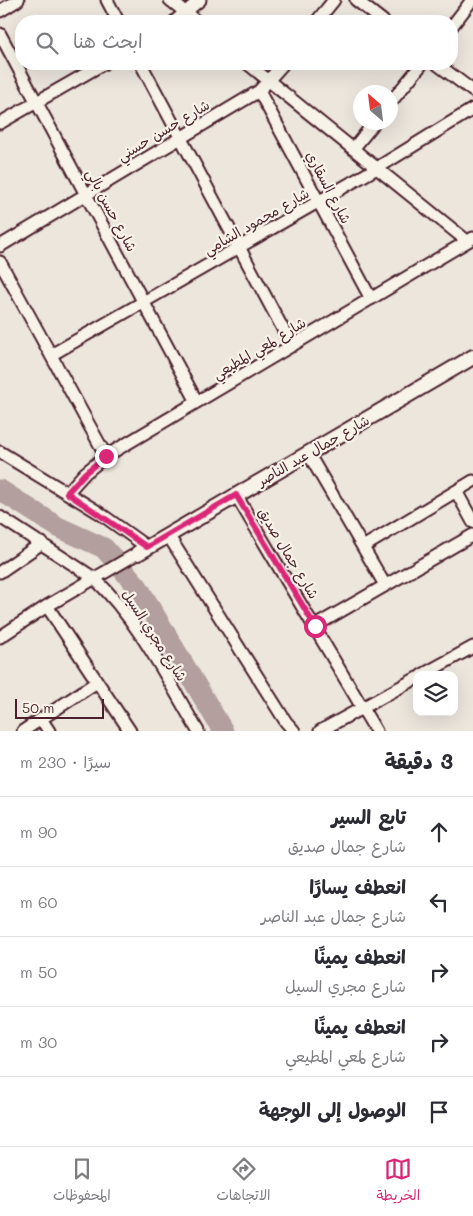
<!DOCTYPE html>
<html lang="ar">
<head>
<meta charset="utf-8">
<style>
	:root { --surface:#fff; --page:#f2f2f3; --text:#2b2b33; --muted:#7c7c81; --line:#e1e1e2; --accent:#db2777 }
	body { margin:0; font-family:Mali,"Playpen Sans Arabic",sans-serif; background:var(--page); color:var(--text); direction:rtl }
	.controls { position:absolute; right:15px; bottom:15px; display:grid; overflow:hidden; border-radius:10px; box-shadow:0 5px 20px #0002 }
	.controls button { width:45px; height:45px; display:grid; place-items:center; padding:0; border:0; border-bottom:1px solid var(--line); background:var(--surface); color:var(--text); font:25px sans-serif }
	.compass { position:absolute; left:353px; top:85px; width:45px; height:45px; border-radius:50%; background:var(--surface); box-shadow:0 5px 20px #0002; rotate:332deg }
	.scale { position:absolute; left:15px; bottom:12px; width:89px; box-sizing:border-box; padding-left:5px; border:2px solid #4a1f2b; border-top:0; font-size:14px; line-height:18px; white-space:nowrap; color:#4a1f2b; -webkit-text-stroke:4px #f7f3e8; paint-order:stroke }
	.stop { position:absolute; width:15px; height:15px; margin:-11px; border:4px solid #db2777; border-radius:50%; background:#fff }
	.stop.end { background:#db2777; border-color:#fff; box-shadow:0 1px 5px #0008 }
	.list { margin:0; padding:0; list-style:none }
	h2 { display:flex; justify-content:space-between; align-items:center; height:65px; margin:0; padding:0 20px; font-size:21px }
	h2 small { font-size:16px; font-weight:400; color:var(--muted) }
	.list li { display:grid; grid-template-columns:32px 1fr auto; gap:15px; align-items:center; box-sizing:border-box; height:70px; padding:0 20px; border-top:1px solid var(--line) }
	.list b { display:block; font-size:19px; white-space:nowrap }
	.list p { margin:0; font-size:16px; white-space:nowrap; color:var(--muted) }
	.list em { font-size:16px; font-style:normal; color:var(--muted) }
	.icon { flex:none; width:28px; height:28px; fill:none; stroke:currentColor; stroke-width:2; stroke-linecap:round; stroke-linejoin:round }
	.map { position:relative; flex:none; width:473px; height:731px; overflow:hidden; direction:ltr }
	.search { position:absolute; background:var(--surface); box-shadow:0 5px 20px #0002; left:15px; right:15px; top:15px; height:55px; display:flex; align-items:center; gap:12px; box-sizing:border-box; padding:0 18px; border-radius:20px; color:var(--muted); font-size:19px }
	.sheet { height:415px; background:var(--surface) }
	nav { display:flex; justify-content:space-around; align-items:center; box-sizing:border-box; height:70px; border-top:1px solid var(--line); background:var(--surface); font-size:14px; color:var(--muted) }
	nav a { display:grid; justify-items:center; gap:2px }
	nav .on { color:var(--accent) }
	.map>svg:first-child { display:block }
</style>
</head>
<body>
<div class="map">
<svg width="473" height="731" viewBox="0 0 473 731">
	<rect width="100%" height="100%" fill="#ece6dd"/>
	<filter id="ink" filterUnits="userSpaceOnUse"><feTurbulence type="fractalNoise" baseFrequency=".02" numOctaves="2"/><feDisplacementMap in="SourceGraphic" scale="10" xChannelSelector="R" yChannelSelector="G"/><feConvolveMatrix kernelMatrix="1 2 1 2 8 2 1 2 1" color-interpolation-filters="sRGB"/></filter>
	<g filter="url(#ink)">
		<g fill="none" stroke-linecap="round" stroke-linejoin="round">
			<path stroke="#b39f9d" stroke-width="21" d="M0 490 58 527 104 548 138 587 223 731"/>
			<defs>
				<path id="minor" d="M107 0 118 21
					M170 0 196 21
					M356 0 383 21
					M0 11 18 0
					M175 21 200 0
					M317 21 334 0
					M452 26 472 0
					M0 34 197 402
					M141 64 292 346
					M248 64 467 241
					M437 64 473 91
					M259 91 371 299
					M390 103 422 64
					M0 123 103 64
					M353 149 375 122
					M0 246 259 91 283 64
					M0 262 106 456
					M51 355 377 168 473 109
					M0 452 98 512 147 547
					M308 453 385 585
					M456 491 473 522
					M67 493 85 473 106 456 473 238
					M236 495 376 731
					M0 517 94 578C139 621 167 679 198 731
					M168 535 286 722 294 731
					M363 547 473 481
					M0 572 42 543
					M47 606 130 731
					M315 626 473 535
					M0 637 47 606 138 553
					M422 675 473 647
					M41 719 49 731
					M23 731 97 682
					M320 731 417 678"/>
				<path id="tertiary" d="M138 553 473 357"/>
			</defs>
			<use href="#minor" stroke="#4a1f2b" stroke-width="15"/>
			<use href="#tertiary" stroke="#4a1f2b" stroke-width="18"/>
			<use href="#minor" stroke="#f7f3e8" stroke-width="11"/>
			<use href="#tertiary" stroke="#f7f3e8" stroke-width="14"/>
		</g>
	</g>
	<g fill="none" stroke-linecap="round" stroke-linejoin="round" filter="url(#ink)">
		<path stroke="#db2777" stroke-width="6" d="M106 456 85 473 67 493 147 547 236 495 315 626"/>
	</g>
	<g text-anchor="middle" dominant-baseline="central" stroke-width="4.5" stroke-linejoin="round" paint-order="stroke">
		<g font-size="14" fill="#4a1f2b" stroke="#f7f3e8">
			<text transform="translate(163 130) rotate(-31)">شارع حسن حسني</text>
			<text transform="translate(329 187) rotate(62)">شارع السقاري</text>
			<text transform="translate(112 210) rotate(62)">شارع حسن بالي</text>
			<text transform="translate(256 221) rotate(-30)">شارع محمود الشامي</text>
			<text transform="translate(259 348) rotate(-31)">شارع لمعي المطيعي</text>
			<text transform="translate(313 450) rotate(-30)">شارع جمال عبد الناصر</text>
			<text transform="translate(289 553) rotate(59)">شارع جمال صديق</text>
			<text transform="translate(155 635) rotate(57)">شارع مجري السيل</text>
		</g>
	</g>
</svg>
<div class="controls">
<button><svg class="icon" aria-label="layers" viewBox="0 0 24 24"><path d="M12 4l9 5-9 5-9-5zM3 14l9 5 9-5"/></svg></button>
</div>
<svg class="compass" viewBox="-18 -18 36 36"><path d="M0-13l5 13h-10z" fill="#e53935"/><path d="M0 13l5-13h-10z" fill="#7c7c81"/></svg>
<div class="scale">50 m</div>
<div class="stop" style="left:315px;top:626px"></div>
<div class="stop end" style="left:106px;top:456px"></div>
<div class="search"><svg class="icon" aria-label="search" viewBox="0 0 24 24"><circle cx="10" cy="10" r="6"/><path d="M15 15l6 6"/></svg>ابحث هنا</div>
</div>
<section class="sheet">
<h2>3 دقيقة<small>سيرًا · 230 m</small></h2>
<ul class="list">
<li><svg class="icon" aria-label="ahead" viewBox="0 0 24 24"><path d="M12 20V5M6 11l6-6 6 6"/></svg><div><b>تابع السير</b><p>شارع جمال صديق</p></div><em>90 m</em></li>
<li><svg class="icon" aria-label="left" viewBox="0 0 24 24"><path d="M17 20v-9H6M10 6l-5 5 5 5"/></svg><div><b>انعطف يسارًا</b><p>شارع جمال عبد الناصر</p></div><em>60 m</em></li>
<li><svg class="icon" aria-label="right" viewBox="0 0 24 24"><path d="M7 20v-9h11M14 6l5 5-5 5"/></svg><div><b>انعطف يمينًا</b><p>شارع مجري السيل</p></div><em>50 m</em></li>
<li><svg class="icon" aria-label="right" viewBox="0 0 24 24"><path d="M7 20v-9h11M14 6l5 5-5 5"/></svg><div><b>انعطف يمينًا</b><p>شارع لمعي المطيعي</p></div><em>30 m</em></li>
<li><svg class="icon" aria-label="arrive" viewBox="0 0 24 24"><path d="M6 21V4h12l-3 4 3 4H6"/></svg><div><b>الوصول إلى الوجهة</b></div></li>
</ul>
</section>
<nav>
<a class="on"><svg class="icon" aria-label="map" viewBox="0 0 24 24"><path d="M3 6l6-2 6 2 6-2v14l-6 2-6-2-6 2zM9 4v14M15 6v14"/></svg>الخريطة</a>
<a><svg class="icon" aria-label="directions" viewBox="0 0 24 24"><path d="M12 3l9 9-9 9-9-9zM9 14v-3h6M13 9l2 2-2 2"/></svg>الاتجاهات</a>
<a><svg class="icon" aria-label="saved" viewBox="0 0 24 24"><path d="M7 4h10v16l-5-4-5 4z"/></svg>المحفوظات</a>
</nav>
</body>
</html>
